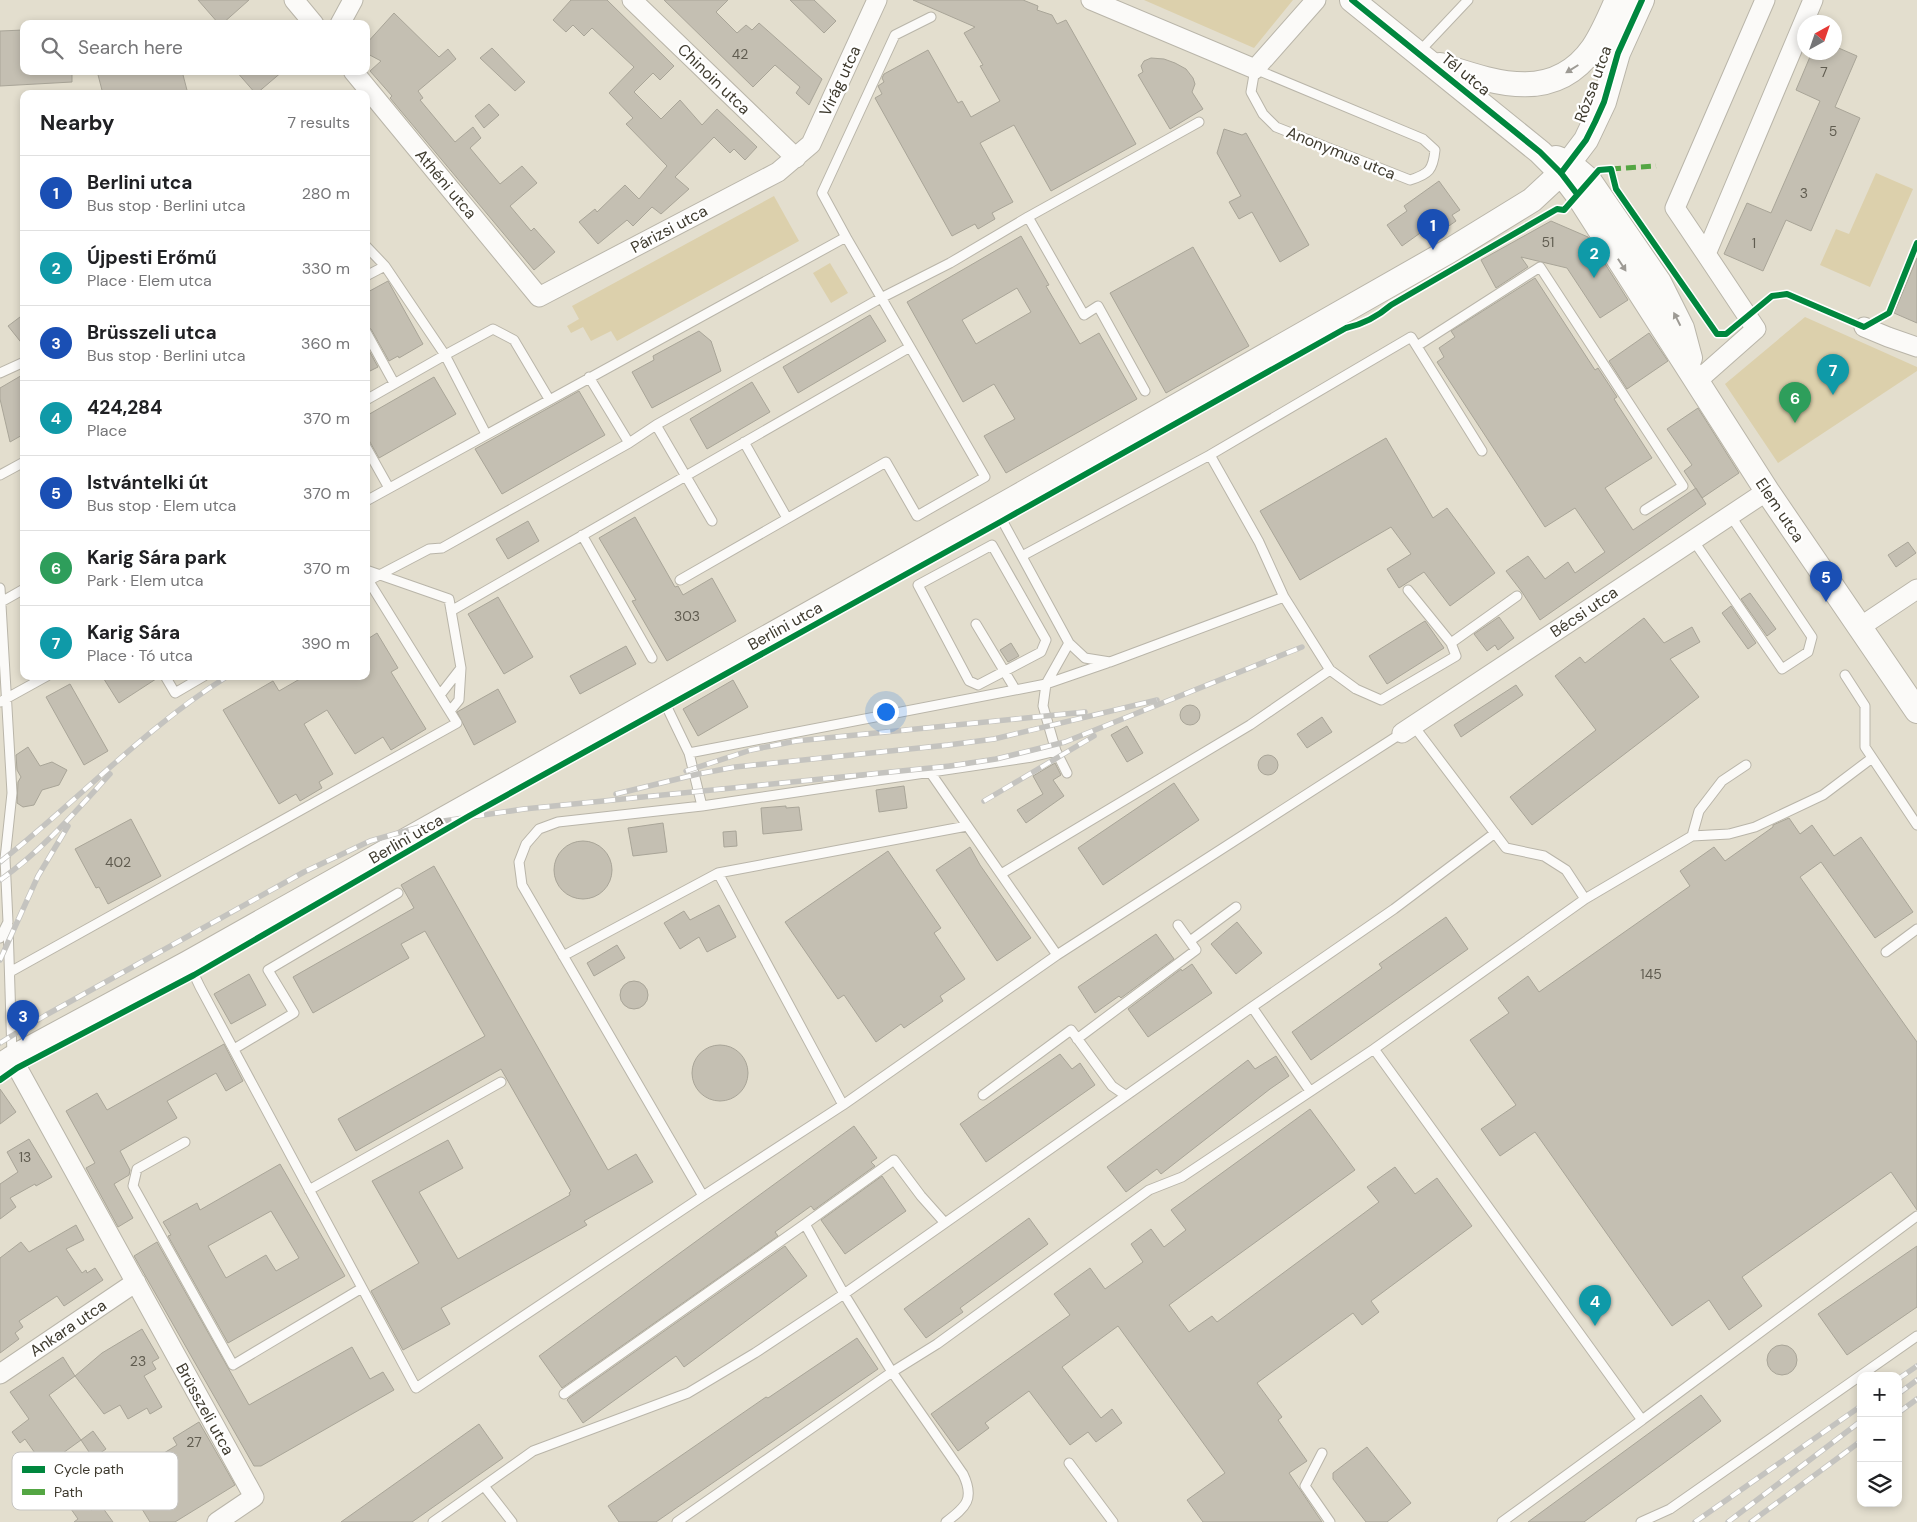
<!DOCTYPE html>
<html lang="en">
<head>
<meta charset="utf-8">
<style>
	:root { --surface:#fff; --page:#f6f6f6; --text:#202124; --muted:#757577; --line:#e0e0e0; --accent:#111827 }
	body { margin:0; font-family:"DM Sans",sans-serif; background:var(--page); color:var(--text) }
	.controls { position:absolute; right:15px; bottom:15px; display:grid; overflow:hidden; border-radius:10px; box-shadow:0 2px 8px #0003 }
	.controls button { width:45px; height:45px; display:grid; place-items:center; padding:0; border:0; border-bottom:1px solid var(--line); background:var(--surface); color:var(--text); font:25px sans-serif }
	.compass { position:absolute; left:1797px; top:15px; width:45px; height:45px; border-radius:50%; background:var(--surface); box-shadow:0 2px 8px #0003; rotate:40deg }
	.you { position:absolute; left:885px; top:711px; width:18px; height:18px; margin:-12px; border:4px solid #fff; border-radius:50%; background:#1a73e8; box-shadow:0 0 0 8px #1a73e833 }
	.badge { display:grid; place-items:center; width:32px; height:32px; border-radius:50%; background:var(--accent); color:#fff; font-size:16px; font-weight:700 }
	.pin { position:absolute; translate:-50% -41px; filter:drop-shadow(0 1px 2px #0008) }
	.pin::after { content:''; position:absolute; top:26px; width:18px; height:15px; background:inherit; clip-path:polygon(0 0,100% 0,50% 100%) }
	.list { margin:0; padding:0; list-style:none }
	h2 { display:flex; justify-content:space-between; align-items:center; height:65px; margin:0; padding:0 20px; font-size:21px }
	h2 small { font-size:16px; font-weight:400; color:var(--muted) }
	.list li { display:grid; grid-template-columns:32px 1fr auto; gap:15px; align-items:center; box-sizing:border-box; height:75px; padding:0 20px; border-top:1px solid var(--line) }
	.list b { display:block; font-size:19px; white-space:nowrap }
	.list p { margin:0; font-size:16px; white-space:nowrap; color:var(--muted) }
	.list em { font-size:16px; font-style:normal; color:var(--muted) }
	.icon { flex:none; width:28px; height:28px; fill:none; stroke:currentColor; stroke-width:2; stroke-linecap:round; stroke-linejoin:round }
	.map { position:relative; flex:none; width:1917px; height:1522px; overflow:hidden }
	.search { position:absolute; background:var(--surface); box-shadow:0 2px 8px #0003; left:20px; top:20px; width:350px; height:55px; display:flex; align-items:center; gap:12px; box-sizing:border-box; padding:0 18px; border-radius:10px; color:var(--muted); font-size:19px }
	.panel { position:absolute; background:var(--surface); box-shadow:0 2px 8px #0003; left:20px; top:90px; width:350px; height:590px; border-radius:10px }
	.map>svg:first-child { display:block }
</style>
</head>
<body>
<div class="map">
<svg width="1917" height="1522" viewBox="0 0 1917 1522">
	<rect width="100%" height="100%" fill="#e3dece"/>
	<path fill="#dcd0ac" d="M1144 0H1293L1254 48Z
		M1876 173 1913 189 1870 287 1820 265 1836 229 1849 234Z
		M774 196 799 241 617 341 611 331 591 341 583 327 571 333 567 326 579 319 572 306Z
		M830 263 848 293 831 303 813 273Z
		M1805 317 1917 367V371L1778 463 1725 384Z"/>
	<path fill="#c4bfb2" stroke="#a9a598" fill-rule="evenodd" d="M198 0H249L222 24H219Z
		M571 0H607L674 66 660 80 653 73 634 92 661 119 680 100 702 125 717 109 757 147 745 160 734 149 730 153 714 137 675 177 689 189 661 214 652 207 633 226 627 220 598 244 579 222 595 209 597 212 625 185 639 199 667 166 626 124 633 118 609 93 634 67 592 28 584 36 573 25 566 32 553 20Z
		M664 0H728L716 12 737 33 746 25 752 30 759 23 822 79 809 105 796 93 800 87 775 65 753 87Z
		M790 0H814L836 21 824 33Z
		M913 0H1023L1038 6 1037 10 1052 15 1057 24 1066 20 1136 144 1051 191 1014 125 980 143 1013 202 992 213 995 219 978 229 975 224 952 236 875 98 882 94 878 86 884 82 882 78 884 74 928 50 958 103 962 101 971 117 1000 101 980 66 983 65 964 33 975 27Z
		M394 13 439 57 448 49 456 59 418 91 423 98 420 100 455 142 473 127 481 138 470 148 500 184 522 166 537 183 510 206 531 231 534 228 555 252 534 270 390 98 392 96 370 71 381 61 366 53V44Z
		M24 30V71H72V82L0 86V31Z
		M1834 46 1857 56 1835 107 1860 118 1811 231 1786 220 1763 271 1724 254 1747 203 1771 213 1820 101 1796 90 1812 52H1834Z
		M492 48 525 82 515 91 480 58Z
		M1151 58 1164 59 1175 63 1186 69 1193 78 1195 84 1192 92 1203 109 1170 129 1138 75 1143 72 1141 66 1144 61Z
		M97 71H182L188 94H103Z
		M236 71H283L256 94Z
		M489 104 499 115 484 128 475 116Z
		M1224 129 1242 135 1246 133 1309 245 1280 262 1252 212 1239 219 1229 202 1241 196 1217 153Z
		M1439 181 1460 210 1452 215 1456 221 1436 235 1430 226 1402 246 1387 225 1407 211 1404 206Z
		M1551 221 1588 237 1628 300 1600 318 1567 268 1521 257 1528 267 1496 288 1481 260Z
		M1021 236 1049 285 1046 286 1080 344 1099 333 1137 399 1006 473 984 436 1015 419 994 384 963 402 907 302ZM1017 288 1031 312 976 344 962 320Z
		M1193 247 1249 346 1166 393 1110 293Z
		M1917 258V323L1894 313Z
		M1535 278 1595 370 1598 368 1617 397 1614 399 1652 458 1605 488 1633 530 1696 488 1706 504 1540 620 1522 592 1506 571 1528 556 1545 579 1568 562 1575 573 1605 552 1575 508 1545 527 1437 362 1444 357 1439 348 1455 337 1451 331Z
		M388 281 423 344 399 358 398 356 389 361 371 329 366 326V293Z
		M24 314V346L8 326Z
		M870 315 886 341 798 393 783 367Z
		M699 331 711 341 721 371 652 408 632 372 654 360 653 356Z
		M1649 333 1668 361 1627 389 1609 361Z
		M366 345 378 367 366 373Z
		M24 374V434L10 442 0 399V388Z
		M434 377 456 414 379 458 366 435V416Z
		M752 382 770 412 707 449 690 419Z
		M579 391 605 435 502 494 475 449Z
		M1698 408 1739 473 1702 498 1684 471 1692 465 1667 429Z
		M1386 438 1433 518 1447 508 1495 573 1450 606 1424 572 1399 588 1387 569 1411 554 1391 527 1300 580 1260 511Z
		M635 517 675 587 678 586 683 595 712 578 736 621 667 661 632 601 636 600 599 538Z
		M528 521 539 541 508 559 496 539Z
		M1908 542 1916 553 1896 567 1888 555Z
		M1750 593 1776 629 1767 636 1741 599Z
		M498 597 533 657 504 674 468 614Z
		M1731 606 1756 643 1748 649 1722 613Z
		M1499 617 1514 638 1498 650 1495 645 1487 651 1474 634Z
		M1644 618 1664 643 1692 627 1700 642 1670 659 1699 697 1532 825 1510 797 1596 730 1555 676 1580 657 1585 663Z
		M1425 621 1444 648 1387 684 1369 656Z
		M377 633 398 668 391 672 426 729 391 750 383 737 355 754 327 710 304 724 333 774 319 782 322 788 300 801 296 794 279 804 223 710 273 681 279 691 305 676H366V640Z
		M1011 643 1019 656 1008 662 1000 650Z
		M626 646 636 664 580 694 570 676Z
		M102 676H159V677L119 703Z
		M733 680 748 707 698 736 683 709Z
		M70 684 108 751 84 765 46 697Z
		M1516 685 1523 695 1461 737 1454 725Z
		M498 689 516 722 474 745 457 712Z
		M1180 715a10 10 0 1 1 20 0a10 10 0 1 1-20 0Z
		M1322 717 1332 732 1307 748 1297 734Z
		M1127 726 1143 753 1127 762 1111 735Z
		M28 747 40 766 52 762 67 770 59 785 42 790 34 805 23 807 17 803 18 782 21 777 17 770 16 755Z
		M1258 765a10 10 0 1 1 20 0a10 10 0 1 1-20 0Z
		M1055 763 1061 775 1053 780 1064 796 1026 823 1017 810 1043 794 1033 776Z
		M1174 783 1199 820 1103 885 1078 848Z
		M904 786 907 808 879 812 876 790Z
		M786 806V808L799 807 802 830 763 834 761 808Z
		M1789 818 1800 834 1812 825 1834 856 1861 837 1913 912 1875 938 1821 862 1800 877 1917 1042V1210L1891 1172 1742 1277 1762 1306 1729 1330 1709 1300 1672 1326 1535 1132 1500 1156 1481 1129 1516 1105 1470 1040 1509 1013 1498 998 1528 976 1539 992 1690 886 1680 871 1714 847 1725 861 1773 827V825Z
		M131 819 161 876 108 904 99 887 96 888 75 849Z
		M663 823 667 852 633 856 628 828Z
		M736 831 737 846 724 847 723 832Z
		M554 870a29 29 0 1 1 58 0a29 29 0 1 1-58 0Z
		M970 847 980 865 1031 938 997 961 936 870Z
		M888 851 941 928 934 933 965 979 940 996 943 1001 904 1028 901 1024 876 1042 844 995 838 999 785 922Z
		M434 866 608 1170 636 1154 653 1182 584 1221 587 1225 441 1308 450 1324 403 1350 371 1291 419 1263 372 1181 448 1140 463 1168 419 1192 458 1259 570 1195 569 1193 571 1191 501 1069 356 1151 338 1119 485 1036 425 931 401 944 409 958 313 1013 293 977 414 908 401 885Z
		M719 905 736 937 707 952 699 937 680 949 664 923 684 911 690 920Z
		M1446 917 1468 949 1311 1060 1292 1032 1382 968 1379 964Z
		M1237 922 1262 953 1236 974 1211 944Z
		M1156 934 1174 959 1121 998 1119 996 1095 1013 1078 987Z
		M617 945 625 958 594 976 587 963Z
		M1192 964 1212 993 1148 1037 1128 1009 1181 969 1182 971Z
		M249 974 266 1005 231 1024 214 994Z
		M620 995a14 14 0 1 1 28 0a14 14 0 1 1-28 0Z
		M224 1044 243 1081 226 1091 216 1073 167 1101 177 1118 120 1151 130 1170 129 1175 114 1184 133 1218 118 1227 86 1168 95 1163 66 1111 97 1093 107 1110Z
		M692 1073a28 28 0 1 1 56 0a28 28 0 1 1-56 0Z
		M1060 1054 1072 1069 1080 1063 1095 1085 986 1162 960 1124Z
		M1276 1056 1289 1076 1270 1089 1161 1174 1157 1169 1126 1192 1107 1167 1248 1060 1255 1069Z
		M0 1089 16 1112 0 1124Z
		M1310 1109 1355 1170 1169 1305 1189 1332 1212 1316 1217 1322 1379 1202 1367 1187 1395 1167 1415 1194 1437 1178 1472 1226 1371 1301 1379 1312 1362 1325 1353 1313 1257 1383 1282 1417 1278 1420 1307 1461 1289 1473 1322 1522H1203L1187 1500 1225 1473 1118 1326 1062 1367 1101 1418 1112 1409 1122 1423 1096 1442 1088 1432 1070 1445 1029 1391 985 1423 989 1428 958 1451 931 1414 1070 1315 1054 1294 1090 1268 1105 1289 1143 1262 1131 1244 1151 1229 1164 1247 1186 1230 1171 1210Z
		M854 1126 877 1158 871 1162 875 1166 814 1210 811 1206 775 1232 778 1236 562 1388 539 1356Z
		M29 1139 52 1177 36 1186 35 1184 10 1198 16 1207 0 1219V1184L18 1172 7 1152Z
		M280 1164 345 1276 228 1343 168 1236 171 1235 163 1222 197 1203 200 1210ZM271 1211 299 1258 276 1271 266 1255 226 1278 208 1246Z
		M882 1176 906 1211 845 1254 821 1220Z
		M1029 1218 1048 1244 960 1308 963 1312 926 1338 904 1309Z
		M76 1225 84 1240 66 1249 82 1273 86 1270 87 1273 95 1268 103 1280 64 1306 57 1296 19 1321 23 1327 15 1333 19 1339 0 1353V1258L21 1242 29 1252Z
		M157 1242 249 1405 352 1347 370 1379 383 1372 394 1390 261 1466H254L134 1256Z
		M785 1246 807 1276 684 1367 676 1356 583 1423 567 1400 569 1398Z
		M1917 1246V1307L1847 1355 1818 1314Z
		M142 1329 159 1358 152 1362 156 1369 144 1376 162 1407 150 1414 147 1408 128 1419 120 1405 104 1414 75 1376 102 1353Z
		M857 1338 878 1369 656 1522H619L608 1506 766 1397 768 1398Z
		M1767 1360a15 15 0 1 1 30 0a15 15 0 1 1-30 0Z
		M63 1357 75 1376 49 1395 81 1440 56 1458 59 1462 47 1470 25 1439 20 1443 12 1432 29 1419 10 1392Z
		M1701 1395 1721 1421 1584 1522H1528Z
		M199 1422 235 1485 175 1522H150L126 1483 154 1466 151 1461 177 1445 173 1438Z
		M479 1424 503 1458 412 1522H341Z
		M93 1431 106 1449 93 1458 81 1440Z
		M1367 1447 1411 1503 1387 1522H1366L1333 1479V1473Z
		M66 1476 91 1510 100 1504 113 1522H74L78 1519 54 1485Z"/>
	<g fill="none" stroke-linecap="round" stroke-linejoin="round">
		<defs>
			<path id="service" d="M1418 53 1468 0
				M1255 69 1423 139 1435 150C1433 170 1429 174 1410 180L1276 127 1263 114 1251 92Z
				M1028 217 1084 315 1098 306 1145 391
				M366 246 385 266
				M366 276 385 266 445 355 493 329 514 340 549 399
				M366 332 394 383
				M1417 346 1540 267 1683 486 1645 510
				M0 373 24 362
				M589 377 629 443
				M366 400 445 355 486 434
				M656 425 712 521
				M744 442 787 518
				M366 447 389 488
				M1210 455 1411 337 1482 451
				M0 475 24 462
				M366 501 846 237 822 193 895 35 931 17
				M996 509 1069 643 1046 684
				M582 535 652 658
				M1693 540 1782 669 1808 652 1812 637 1730 515
				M992 545 1046 640 1041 652 978 685 969 681 918 585Z
				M1022 556 1210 455 1259 542 1284 597 1110 662 1085 658 1069 643
				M366 570 449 599 461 668 440 695
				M680 580 886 462 917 516 985 477 910 347
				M366 582 429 549 442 548 629 443 656 425 881 298 950 263 1028 217 1199 122
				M0 588 12 793 5 859 8 922 0 938
				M1284 597 1330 670 1356 689 1381 700 1456 656 1451 643 1408 590
				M1 602 24 589
				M451 611 910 347 846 237
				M976 624 1015 689
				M1451 643 1517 596
				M1845 675 1865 706V747L1917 825
				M165 676 175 693 204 676
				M1046 684 1107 663
				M662 697 689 753 1046 684 1043 706 1056 751 1067 773
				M0 702 47 676
				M450 711 459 700 461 668
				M689 753 702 806 1032 757 1056 751
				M702 806 558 822 539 829 526 844 519 862 522 885 703 1196
				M1692 836 1729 834 1755 827 1823 795 1872 758
				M718 873 967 826
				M1001 874 1250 725 1330 670
				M1585 899 1692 836 1699 811 1722 781 1746 765
				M8 925 12 1055
				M1190 941 1236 907
				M1886 952 1917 929
				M1057 955 1402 733
				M189 964 200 987 416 1388 703 1196 843 1105 718 873 563 956
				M10 972 457 723 368 580
				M1077 1039 1196 950 1178 925
				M234 1049 294 1013 268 970 398 893
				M1374 1049 1585 899 1566 870 1544 856 1506 848 1413 725
				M1310 1091 1252 1007 1394 909 1495 833
				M983 1095 1071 1030 1112 1086 1125 1095
				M843 1105 1057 955 930 772
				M185 1142 137 1169 133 1186 233 1365 362 1288
				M309 1190 501 1082
				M945 1223 844 1294 805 1224 894 1160 921 1196 945 1223 1252 1007
				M564 1394 805 1224
				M1322 1453 1305 1486 1330 1522
				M1069 1463 1113 1522
				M484 1486 512 1522
				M433 1522 533 1451 688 1393 755 1353 844 1294 892 1372 677 1522
				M946 1522C966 1507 975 1499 963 1474L892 1372 937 1344 1149 1190 1182 1177 1374 1049 1642 1420 1917 1216
				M1502 1522 1642 1420
				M1641 1522 1670 1509 1917 1336"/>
			<path id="minor" d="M294 0 314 24
				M632 0 796 158
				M1091 0 1255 69 1316 0
				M340 24 353 0
				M353 71 539 297 778 172 811 144 877 0
				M1706 254 1675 208 1765 0
				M1864 327 1888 337 1917 347
				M1696 382 1756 329 1706 254 1813 0
				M1860 627 1917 589
				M1402 733 1767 491
				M12 1058 254 1497 217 1522
				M0 1374 136 1282"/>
			<path id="tertiary" d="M1352 0 1540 152 1561 173 1577 194 1767 491 1917 711
				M1440 65C1493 82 1553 105 1593 48 1603 33 1610 16 1617 0
				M1556 158 1569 163 1589 180 1659 282 1682 328 1690 358
				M0 1066 12 1058 188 963 1015 498 1449 251 1532 200 1561 173 1586 140 1604 102 1618 53 1642 0"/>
		</defs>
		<use href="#service" stroke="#b9b5a9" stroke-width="11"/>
		<use href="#minor" stroke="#b9b5a9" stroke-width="21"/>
		<use href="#tertiary" stroke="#b9b5a9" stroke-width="26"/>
		<use href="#service" stroke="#fbfaf8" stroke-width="9"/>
		<use href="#minor" stroke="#fbfaf8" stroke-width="19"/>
		<use href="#tertiary" stroke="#fbfaf8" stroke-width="24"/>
		<defs>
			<path id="rail" d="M686 771 751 750 796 741 1085 712
				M616 794 698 774 735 767 948 745 994 739 1157 700
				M984 801 1094 736
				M0 862C78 801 143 729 228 676
				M0 880C42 851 75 812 110 774
				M0 960 38 876 68 826
				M0 1043 46 1015 304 872 370 841 437 822 524 809 950 766 996 759 1065 742 1302 647
				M1898 1379 1917 1366
				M1898 1394 1917 1380
				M1898 1413 1917 1399
				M1695 1522 1861 1406
				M1728 1522 1861 1421
				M1751 1522 1861 1441"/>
		</defs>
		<use href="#rail" stroke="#c4c3bf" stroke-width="5.5"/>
		<use href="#rail" stroke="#fff" stroke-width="4" stroke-dasharray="11" stroke-linecap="butt"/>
		<path stroke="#54a643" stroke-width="5" stroke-dasharray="10 5" stroke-linecap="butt" d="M1611 169 1656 166"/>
		<defs>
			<path id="cycleway" d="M1352 0 1540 152 1561 173 1577 194
				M1561 173 1586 140 1595 122 1604 102 1618 53 1642 0
				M0 1080 17 1068 194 975 469 816 1002 521 1346 328C1364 324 1377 317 1391 305L1557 209 1564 210 1599 170 1611 169 1616 189 1717 334H1726L1772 296 1787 294 1864 327 1889 313 1917 243"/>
		</defs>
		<use href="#cycleway" stroke="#fff" stroke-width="9"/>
		<use href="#cycleway" stroke="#00873e" stroke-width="6"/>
	</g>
	<defs><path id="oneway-solid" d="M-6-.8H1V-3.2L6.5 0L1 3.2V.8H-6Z" transform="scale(1.25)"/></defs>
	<g fill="#9d9a94">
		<use href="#oneway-solid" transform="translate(1572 69) rotate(148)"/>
		<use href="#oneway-solid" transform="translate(1622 265) rotate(57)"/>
		<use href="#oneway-solid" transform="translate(1677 319) rotate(-117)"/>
	</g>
	<g text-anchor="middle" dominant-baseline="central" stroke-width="4.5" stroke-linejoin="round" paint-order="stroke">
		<g font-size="14" fill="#605c50">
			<text x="740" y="54">42</text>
			<text x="1824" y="72">7</text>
			<text x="1833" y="131">5</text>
			<text x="1804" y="193">3</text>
			<text x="1548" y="242">51</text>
			<text x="1754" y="243">1</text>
			<text x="687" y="616">303</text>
			<text x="118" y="862">402</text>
			<text x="1651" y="974">145</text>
			<text x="25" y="1157">13</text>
			<text x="138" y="1361">23</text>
			<text x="194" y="1442">27</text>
		</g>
		<g font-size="16" fill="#3f3b2f" stroke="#fff">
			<text transform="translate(1466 74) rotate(39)">Tél utca</text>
			<text transform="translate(714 79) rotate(44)">Chinoin utca</text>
			<text transform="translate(840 81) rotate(-65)">Virág utca</text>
			<text transform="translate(1593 84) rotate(-70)">Rózsa utca</text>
			<text transform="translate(1341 153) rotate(22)">Anonymus utca</text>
			<text transform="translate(446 184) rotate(50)">Athéni utca</text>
			<text transform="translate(669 229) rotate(-28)">Párizsi utca</text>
			<text transform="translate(1780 510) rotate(56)">Elem utca</text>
			<text transform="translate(1584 612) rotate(-34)">Bécsi utca</text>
			<text transform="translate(785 626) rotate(-29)">Berlini utca</text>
			<text transform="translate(406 839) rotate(-30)">Berlini utca</text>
			<text transform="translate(68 1328) rotate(-34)">Ankara utca</text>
			<text transform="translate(205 1409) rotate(61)">Brüsszeli utca</text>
		</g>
	</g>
	<rect x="12" y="1452" width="166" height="58" rx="8" fill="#fff" stroke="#c5c4c1" stroke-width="1"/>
	<rect x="22" y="1466" width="23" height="7" fill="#00873e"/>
	<rect x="22" y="1489" width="23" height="6" fill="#54a643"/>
	<g font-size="14" fill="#3f3b2f">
		<text x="54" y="1474">Cycle path</text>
		<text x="54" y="1497">Path</text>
	</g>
</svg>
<div class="controls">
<button>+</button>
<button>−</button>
<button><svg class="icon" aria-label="layers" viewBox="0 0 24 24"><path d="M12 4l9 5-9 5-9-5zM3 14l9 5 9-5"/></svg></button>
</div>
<svg class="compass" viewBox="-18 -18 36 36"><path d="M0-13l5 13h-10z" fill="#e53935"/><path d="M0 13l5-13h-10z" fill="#757577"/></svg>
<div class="you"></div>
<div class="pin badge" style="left:1433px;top:250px;background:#1a4fb4">1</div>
<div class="pin badge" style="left:1594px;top:278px;background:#0f9aa8">2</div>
<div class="pin badge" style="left:23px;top:1041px;background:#1a4fb4">3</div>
<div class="pin badge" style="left:1595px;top:1326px;background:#0f9aa8">4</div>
<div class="pin badge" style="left:1826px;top:602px;background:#1a4fb4">5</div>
<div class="pin badge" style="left:1795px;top:423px;background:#2e9e5b">6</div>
<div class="pin badge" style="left:1833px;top:395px;background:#0f9aa8">7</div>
<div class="search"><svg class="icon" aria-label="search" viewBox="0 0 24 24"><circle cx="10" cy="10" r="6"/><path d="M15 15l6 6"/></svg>Search here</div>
<section class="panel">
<h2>Nearby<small>7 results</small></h2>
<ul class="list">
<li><span class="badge" style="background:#1a4fb4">1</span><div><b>Berlini utca</b><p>Bus stop · Berlini utca</p></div><em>280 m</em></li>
<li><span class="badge" style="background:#0f9aa8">2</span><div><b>Újpesti Erőmű</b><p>Place · Elem utca</p></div><em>330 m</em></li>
<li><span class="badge" style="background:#1a4fb4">3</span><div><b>Brüsszeli utca</b><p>Bus stop · Berlini utca</p></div><em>360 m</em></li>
<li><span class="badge" style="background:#0f9aa8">4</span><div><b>424,284</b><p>Place</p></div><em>370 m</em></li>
<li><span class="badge" style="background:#1a4fb4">5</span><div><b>Istvántelki út</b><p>Bus stop · Elem utca</p></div><em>370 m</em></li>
<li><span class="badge" style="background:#2e9e5b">6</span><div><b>Karig Sára park</b><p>Park · Elem utca</p></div><em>370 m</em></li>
<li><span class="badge" style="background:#0f9aa8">7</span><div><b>Karig Sára</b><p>Place · Tó utca</p></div><em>390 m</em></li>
</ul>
</section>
</div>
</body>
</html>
